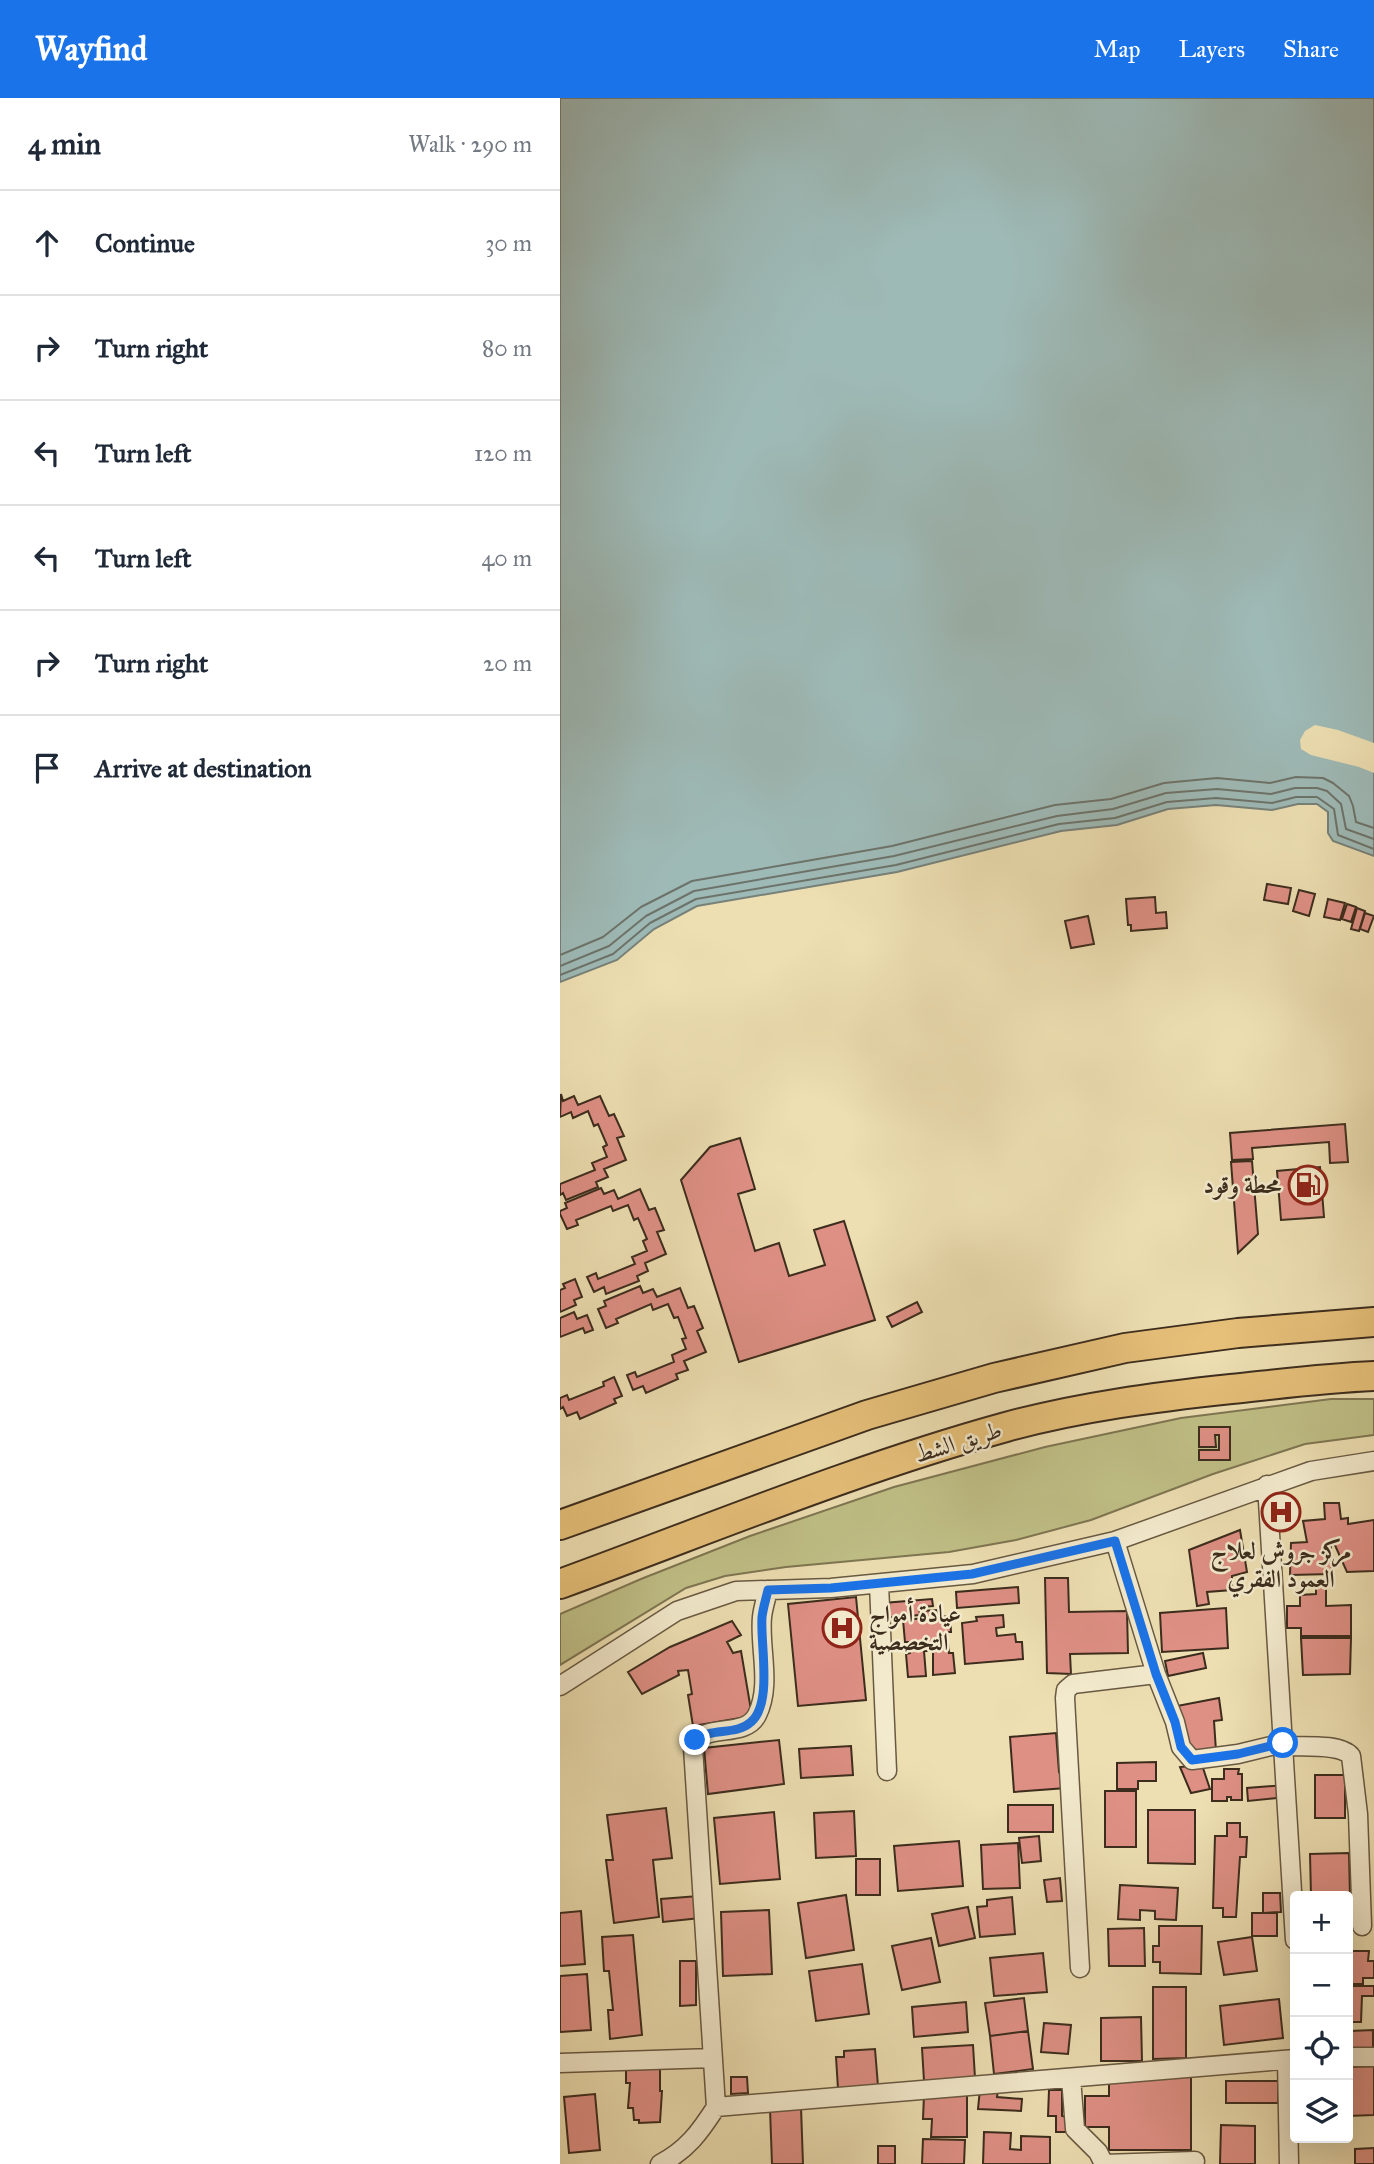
<!DOCTYPE html>
<html lang="en">
<head>
<meta charset="utf-8">
<style>
	:root { --surface:#fff; --page:#f2f2f3; --text:#1f2937; --muted:#747a83; --line:#e0e1e3; --accent:#1a73e8 }
	body { margin:0; font-family:"IM FELL Great Primer",Amiri,serif; background:var(--page); color:var(--text) }
	.controls { position:absolute; right:21px; bottom:21px; display:grid; overflow:hidden; border-radius:7px; box-shadow:0 7px 28px #0002 }
	.controls button { width:63px; height:63px; display:grid; place-items:center; padding:0; border:0; border-bottom:2px solid var(--line); background:var(--surface); color:var(--text); font:35px sans-serif }
	.stop { position:absolute; width:21px; height:21px; margin:-16px; border:5px solid #1a73e8; border-radius:50%; background:#fff }
	.stop.end { background:#1a73e8; border-color:#fff; box-shadow:0 2px 7px #0008 }
	.list { margin:0; padding:0; list-style:none }
	h2 { display:flex; justify-content:space-between; align-items:center; height:91px; margin:0; padding:0 28px; font-size:30px }
	h2 small { font-size:23px; font-weight:400; color:var(--muted) }
	.list li { display:grid; grid-template-columns:46px 1fr auto; gap:21px; align-items:center; box-sizing:border-box; height:105px; padding:0 28px; border-top:2px solid var(--line) }
	.list b { display:block; font-size:26px; white-space:nowrap }
	.list em { font-size:23px; font-style:normal; color:var(--muted) }
	.icon { flex:none; width:38px; height:38px; fill:none; stroke:currentColor; stroke-width:2; stroke-linecap:round; stroke-linejoin:round }
	.map { position:relative; flex:none; width:814px; height:2066px; overflow:hidden }
	header { display:flex; align-items:center; gap:42px; box-sizing:border-box; height:98px; padding:0 35px; background:var(--accent); color:#fff }
	header strong { font-size:33px }
	nav { display:flex; gap:38px; margin-inline-start:auto; font-size:24px }
	main { display:flex }
	aside { flex:1; background:var(--surface) }
	.map>svg:first-child { display:block }
</style>
</head>
<body>
<header>
<strong>Wayfind</strong>
<nav><a>Map</a><a>Layers</a><a>Share</a></nav>
</header>
<main>
<aside>
<h2>4 min<small>Walk · 290 m</small></h2>
<ul class="list">
<li><svg class="icon" aria-label="ahead" viewBox="0 0 24 24"><path d="M12 20V5M6 11l6-6 6 6"/></svg><div><b>Continue</b></div><em>30 m</em></li>
<li><svg class="icon" aria-label="right" viewBox="0 0 24 24"><path d="M7 20v-9h11M14 6l5 5-5 5"/></svg><div><b>Turn right</b></div><em>80 m</em></li>
<li><svg class="icon" aria-label="left" viewBox="0 0 24 24"><path d="M17 20v-9H6M10 6l-5 5 5 5"/></svg><div><b>Turn left</b></div><em>120 m</em></li>
<li><svg class="icon" aria-label="left" viewBox="0 0 24 24"><path d="M17 20v-9H6M10 6l-5 5 5 5"/></svg><div><b>Turn left</b></div><em>40 m</em></li>
<li><svg class="icon" aria-label="right" viewBox="0 0 24 24"><path d="M7 20v-9h11M14 6l5 5-5 5"/></svg><div><b>Turn right</b></div><em>20 m</em></li>
<li><svg class="icon" aria-label="arrive" viewBox="0 0 24 24"><path d="M6 21V4h12l-3 4 3 4H6"/></svg><div><b>Arrive at destination</b></div></li>
</ul>
</aside>
<div class="map">
<svg width="814" height="2066" viewBox="0 0 814 2066">
	<rect width="100%" height="100%" fill="#eddfb2"/>
	<filter id="stains"><feTurbulence type="fractalNoise" baseFrequency=".00286" numOctaves="4"/><feColorMatrix values="0 0 0 0 .2 0 0 0 0 .09 0 0 0 0 .02 0 0 0 .5 -.17"/></filter>
	<radialGradient id="worn" r=".72"><stop offset=".6" stop-color="#630" stop-opacity="0"/><stop offset="1" stop-color="#630" stop-opacity=".3"/></radialGradient>
	<path fill="#c0c087" stroke="#7e7652" stroke-width="2" d="M771 1301H814V1337L745 1346 653 1376 531 1422 456 1442 389 1454 226 1469 165 1478 126 1490 0 1567V1516L81 1481 190 1438 334 1389 485 1349 621 1320Z"/>
	<path fill="#9ebab7" stroke="#778179" stroke-width="2" d="M0 0H814V758L773 743 768 735V714L757 706H738L712 712 656 707 608 711 557 727 501 733 337 774 137 808 94 831 57 862 0 884Z"/>
	<path fill="#eddfb2" d="M755 627 778 632 814 645V675L799 669 751 657 741 651 740 642 745 633Z"/>
	<g fill="none" stroke-linecap="round" stroke-linejoin="round">
		<path stroke="#6d736a" stroke-width="2" d="M0 857 43 839 81 809 132 783 332 748 495 707 551 701 604 685 657 680 710 685 736 679 763 680 773 685 789 698 793 708 796 724 814 730
			M0 868 49 848 86 818 134 793 334 758 497 718 553 711 606 695 657 691 711 696 735 690H757L767 693 781 706 786 731 814 741
			M0 877 53 856 90 825 136 801 336 767 499 726 555 720 607 704 656 700 712 705 736 699H757L774 711 778 737 814 751"/>
	</g>
	<path fill="#df9085" stroke="#3c2c1d" stroke-width="2" d="M707 786 731 790 728 806 704 802Z
		M739 792 755 796 749 818 733 813Z
		M595 799 596 815 606 814 607 830 571 833V827H568L566 801Z
		M768 801 785 805 780 822 764 819Z
		M787 806 796 809 791 824 782 821Z
		M797 810 805 813 799 833 791 831Z
		M805 815 814 818 808 834 800 831Z
		M528 818 534 846 511 850 505 823Z
		M1 996 3 1003 14 998 18 1007 40 998 49 1018 54 1016 64 1038 57 1040 66 1062 44 1071 48 1079 36 1084 38 1089 6 1102 3 1095 0 1097V1086L35 1072 32 1065 47 1059 43 1049 47 1047 38 1026 34 1028 28 1013 13 1020 11 1014 0 1019Z
		M785 1026 788 1064 770 1065 769 1044 692 1050 693 1061 672 1062 670 1035Z
		M180 1040 195 1091 178 1096 195 1153 219 1145 229 1178 265 1167 254 1132 284 1123 315 1222 179 1264 121 1082 150 1049Z
		M692 1063 698 1136 678 1155 671 1064Z
		M760 1069 764 1119 721 1122 717 1073Z
		M41 1090 44 1096 54 1092 58 1101 80 1091 89 1112 95 1110 104 1132 97 1134 106 1156 85 1165 88 1173 77 1178 79 1183 46 1196 44 1189 34 1194 27 1179 36 1175 38 1181 75 1166 72 1159 87 1153 83 1143 87 1141 78 1120 74 1122 68 1107 53 1113 51 1108 16 1122 18 1127 7 1131 0 1116V1113L7 1110 5 1105Z
		M15 1181 22 1199 14 1202 16 1207 0 1214V1192L5 1190 3 1186Z
		M80 1188 83 1195 93 1191 97 1199 120 1190 128 1210 134 1208 143 1230 137 1233 146 1254 124 1263 128 1272 116 1276 118 1281 86 1295 83 1288 73 1292 67 1277 75 1274 77 1279 114 1264 112 1257 126 1251 122 1241 126 1240 118 1219 114 1220 108 1206 93 1212 91 1206 56 1221 58 1225 46 1230 38 1211 46 1208 44 1203Z
		M357 1204 362 1214 332 1229 327 1219Z
		M14 1214 17 1221 27 1217 33 1232 25 1235 23 1230 0 1239V1220Z
		M54 1279 62 1298 54 1301 56 1305 20 1321 17 1314 7 1318 3 1309 0 1311V1300L7 1297 9 1302 44 1288 43 1284Z
		M639 1329H670V1362H639V1352H659V1337H655L656 1349H639Z
		M764 1405H779L781 1421 788 1420V1426L814 1422V1473L787 1474 774 1445 771 1446V1476L730 1477 731 1445 747 1444 743 1423 765 1421Z
		M680 1432 687 1474 672 1478V1492L647 1494 649 1506 637 1508 629 1452Z
		M485 1480H508L509 1514 567 1513 568 1555 510 1556 511 1576 487 1575Z
		M756 1487H766V1508L791 1507V1538H741V1530H727V1508H740V1497L756 1496Z
		M458 1489 459 1505 397 1510 396 1494Z
		M296 1499 306 1602 238 1608 228 1506Z
		M372 1501 373 1508 359 1509 360 1517 324 1520 323 1505Z
		M666 1510 668 1550 602 1554 600 1515Z
		M378 1512V1519L390 1518 391 1534H387L389 1555H393L395 1575 373 1577V1553H364L366 1578 348 1579 346 1556 350 1555 349 1544H345L343 1522 366 1520 362 1513Z
		M443 1517 444 1529 436 1530 437 1538 455 1536 456 1544H462L463 1561 405 1566 402 1525 417 1523 416 1519Z
		M172 1523 181 1537 167 1544 173 1555 181 1553 192 1618 133 1628 128 1597 132 1596 128 1572 118 1573 119 1577 82 1596 68 1574 110 1549Z
		M741 1540H791L790 1576 743 1577Z
		M643 1555 646 1570 608 1578 605 1563Z
		M659 1600 662 1622 654 1623 656 1653 632 1658 617 1608Z
		M496 1635 499 1674 504 1673 506 1690 454 1694 450 1639Z
		M219 1642 224 1686 148 1696 144 1650Z
		M291 1648 293 1677 241 1680 239 1651Z
		M596 1664V1683H578V1691H557V1665Z
		M642 1667 650 1691 631 1695 620 1669Z
		M664 1671H679L678 1676H682V1702H671V1699H667V1703H652V1681H664Z
		M755 1677H785V1720H755Z
		M725 1687 726 1699 688 1703 687 1690Z
		M545 1693H576V1749H545Z
		M448 1707H493V1734H448Z
		M106 1710 112 1760 93 1762 99 1819 54 1825 46 1762H53L47 1717Z
		M588 1712H635V1766L588 1765Z
		M294 1713 296 1758 256 1760 254 1715Z
		M214 1714 220 1781 160 1786 154 1720Z
		M667 1725H680V1739H687L686 1759H680L676 1819H663V1810H653L655 1738H667Z
		M479 1738 481 1763 462 1765 459 1740Z
		M399 1743 403 1788 338 1793 334 1748Z
		M458 1745 460 1790 423 1791 421 1747Z
		M789 1755 790 1799 751 1798 750 1756Z
		M296 1761H320V1797H296Z
		M500 1780 502 1803 487 1804 484 1782Z
		M560 1787 618 1790 616 1822 595 1821V1813L580 1812V1822L558 1821Z
		M703 1795H720L721 1814 703 1815Z
		M286 1797 294 1852 246 1860 238 1805Z
		M138 1798 140 1820 103 1824 101 1801Z
		M452 1799 455 1836 420 1839 417 1809 427 1808V1802Z
		M408 1809 415 1840 379 1848 372 1816Z
		M209 1812 212 1876 163 1878 161 1814Z
		M21 1813 25 1866 0 1868V1815Z
		M692 1815H717V1838H692Z
		M599 1828H642L641 1876 600 1875V1864H593V1848H599Z
		M584 1830 585 1868H549L548 1831Z
		M73 1837 82 1937 50 1941 48 1912H53L49 1873H44L42 1839Z
		M692 1839 697 1873 664 1877 658 1844Z
		M371 1840 380 1884 342 1892 332 1848Z
		M788 1853H809L808 1863H814V1880H803V1886H788Z
		M483 1855 487 1894 434 1898 430 1860Z
		M120 1863H136V1907L120 1908Z
		M302 1866 309 1916 256 1923 249 1873Z
		M27 1876 31 1932 0 1934V1878Z
		M788 1888H814V1898H802L801 1924H788Z
		M593 1889H626V1960L593 1961Z
		M464 1900 468 1933 430 1938 425 1905Z
		M719 1901 723 1940 664 1947 660 1908Z
		M406 1904 408 1934 354 1939 352 1909Z
		M581 1919 582 1963H541V1920Z
		M484 1925 511 1927 508 1956 481 1954Z
		M813 1932V1958L790 1959V1933Z
		M468 1933 473 1971 434 1976 430 1938Z
		M413 1947 415 1980 364 1983 362 1950Z
		M315 1951 318 1988 278 1991 276 1959H284V1953Z
		M814 1968V2017L788 2018V1969Z
		M66 1969H100V1993H102L100 2024 79 2025V2022H74L73 2010H68L70 1985H66Z
		M171 1979H187L188 1995 171 1996Z
		M549 1979H631V2052H549V2029H525V1998H549Z
		M666 1983H718V2005H666Z
		M420 1991 438 1992 437 1999 462 2001 461 2013 418 2011Z
		M489 1992H502V2018L507 2019V2034H496V2018H488Z
		M35 1996 40 2052 9 2055 4 1999Z
		M364 1997H407V2039H371L372 2021H363Z
		M241 2009 243 2066H212L210 2011Z
		M661 2027 695 2028V2066H660Z
		M424 2034 451 2035 450 2051 461 2052V2038L490 2039V2066H423Z
		M363 2041 405 2042 404 2066H362Z
		M318 2048H335V2066H318Z
		M814 2050V2066H795V2051Z"/>
	<g fill="none" stroke-linecap="round" stroke-linejoin="round">
		<defs>
			<path id="minor" d="M707 1387 735 1842
				M555 1443 596 1576 615 1624 621 1649 632 1662 678 1656 723 1645
				M319 1486 327 1673
				M0 1588 117 1513 176 1493 271 1490 413 1476 555 1443 751 1373 814 1363
				M725 1648C742 1649 780 1645 791 1658L798 1716 802 1828
				M520 1870 505 1600 506 1592 513 1586 596 1576
				M788 1959H814
				M727 1962 729 2066
				M0 1965 153 1960
				M511 1980 515 2031 538 2054 544 2066
				M156 2009 735 1961
				M100 2066C127 2052 140 2034 156 2009L133 1649C142 1623 184 1642 197 1617 212 1587 199 1550 202 1519 203 1510 206 1501 208 1492
				M544 2066 635 2063"/>
			<path id="trunk" d="M0 1427 307 1317 434 1280 565 1250 678 1235 814 1224
				M0 1486C148 1432 294 1371 446 1329 519 1309 596 1299 671 1291 719 1286 766 1280 814 1278"/>
		</defs>
		<use href="#minor" stroke="#685942" stroke-width="21"/>
		<use href="#trunk" stroke="#3c2c1d" stroke-width="32"/>
		<use href="#minor" stroke="#f3eacd" stroke-width="18"/>
		<use href="#trunk" stroke="#e6c079" stroke-width="28"/>
	</g>
	<g fill="none" stroke-linecap="round" stroke-linejoin="round">
		<path stroke="#1a73e8" stroke-width="9" d="M135 1642C151 1629 176 1638 191 1624 213 1605 200 1546 202 1519 203 1510 206 1501 208 1492L271 1490 412 1476 555 1443 596 1576 615 1624 621 1649 632 1662 678 1656 723 1645"/>
	</g>
	<defs>
		<symbol id="fuel-ring" viewBox="-11 -11 22 22"><circle r="9.5" fill="#f3eacd" stroke="#8f2418" stroke-width="1.5"/><path d="M-5.5-6h7V0h2V4h1.3V-2.5L3-4.5l.8-.8L6-3V5H2.5V1h-1V6h-7ZM-4.2-4.7v3.2H.2V-4.7Z" fill="#8f2418"/></symbol>
		<symbol id="hospital-ring" viewBox="-11 -11 22 22"><circle r="9.5" fill="#f3eacd" stroke="#8f2418" stroke-width="1.5"/><path d="M-5-5h3v3.5h4V-5h3V5h-3V1.5h-4V5h-3Z" fill="#8f2418"/></symbol>
	</defs>
	<g fill-rule="evenodd">
		<use href="#fuel-ring" x="726" y="1065" width="44" height="44"/>
		<use href="#hospital-ring" x="699" y="1392" width="44" height="44"/>
		<use href="#hospital-ring" x="260" y="1508" width="44" height="44"/>
	</g>
	<g text-anchor="middle" dominant-baseline="central" stroke-width="5" stroke-linejoin="round" paint-order="stroke">
		<g font-size="24" font-weight="bold" fill="#3c2c1d" stroke="#f3eacd" text-anchor="end">
			<text x="721" y="1087">محطة وقود</text>
			<text x="721" y="1453" text-anchor="middle">مركز جروش لعلاج<tspan x="721" dy="28">العمود الفقري</tspan></text>
			<text x="309" y="1516" text-anchor="start">عيادة أمواج<tspan x="309" dy="28">التخصصية</tspan></text>
		</g>
		<g font-size="24" fill="#3c2c1d" stroke="#f3eacd">
			<text transform="translate(398 1344) rotate(-17)">طريق الشط</text>
		</g>
	</g>
	<rect width="100%" height="100%" filter="url(#stains)"/>
	<rect width="100%" height="100%" fill="url(#worn)"/>
</svg>
<div class="controls">
<button>+</button>
<button>−</button>
<button><svg class="icon" aria-label="locate" viewBox="0 0 24 24"><circle cx="12" cy="12" r="6"/><path d="M12 2v4M12 18v4M2 12h4M18 12h4"/></svg></button>
<button><svg class="icon" aria-label="layers" viewBox="0 0 24 24"><path d="M12 4l9 5-9 5-9-5zM3 14l9 5 9-5"/></svg></button>
</div>
<div class="stop" style="left:723px;top:1645px"></div>
<div class="stop end" style="left:135px;top:1642px"></div>
</div>
</main>
</body>
</html>
